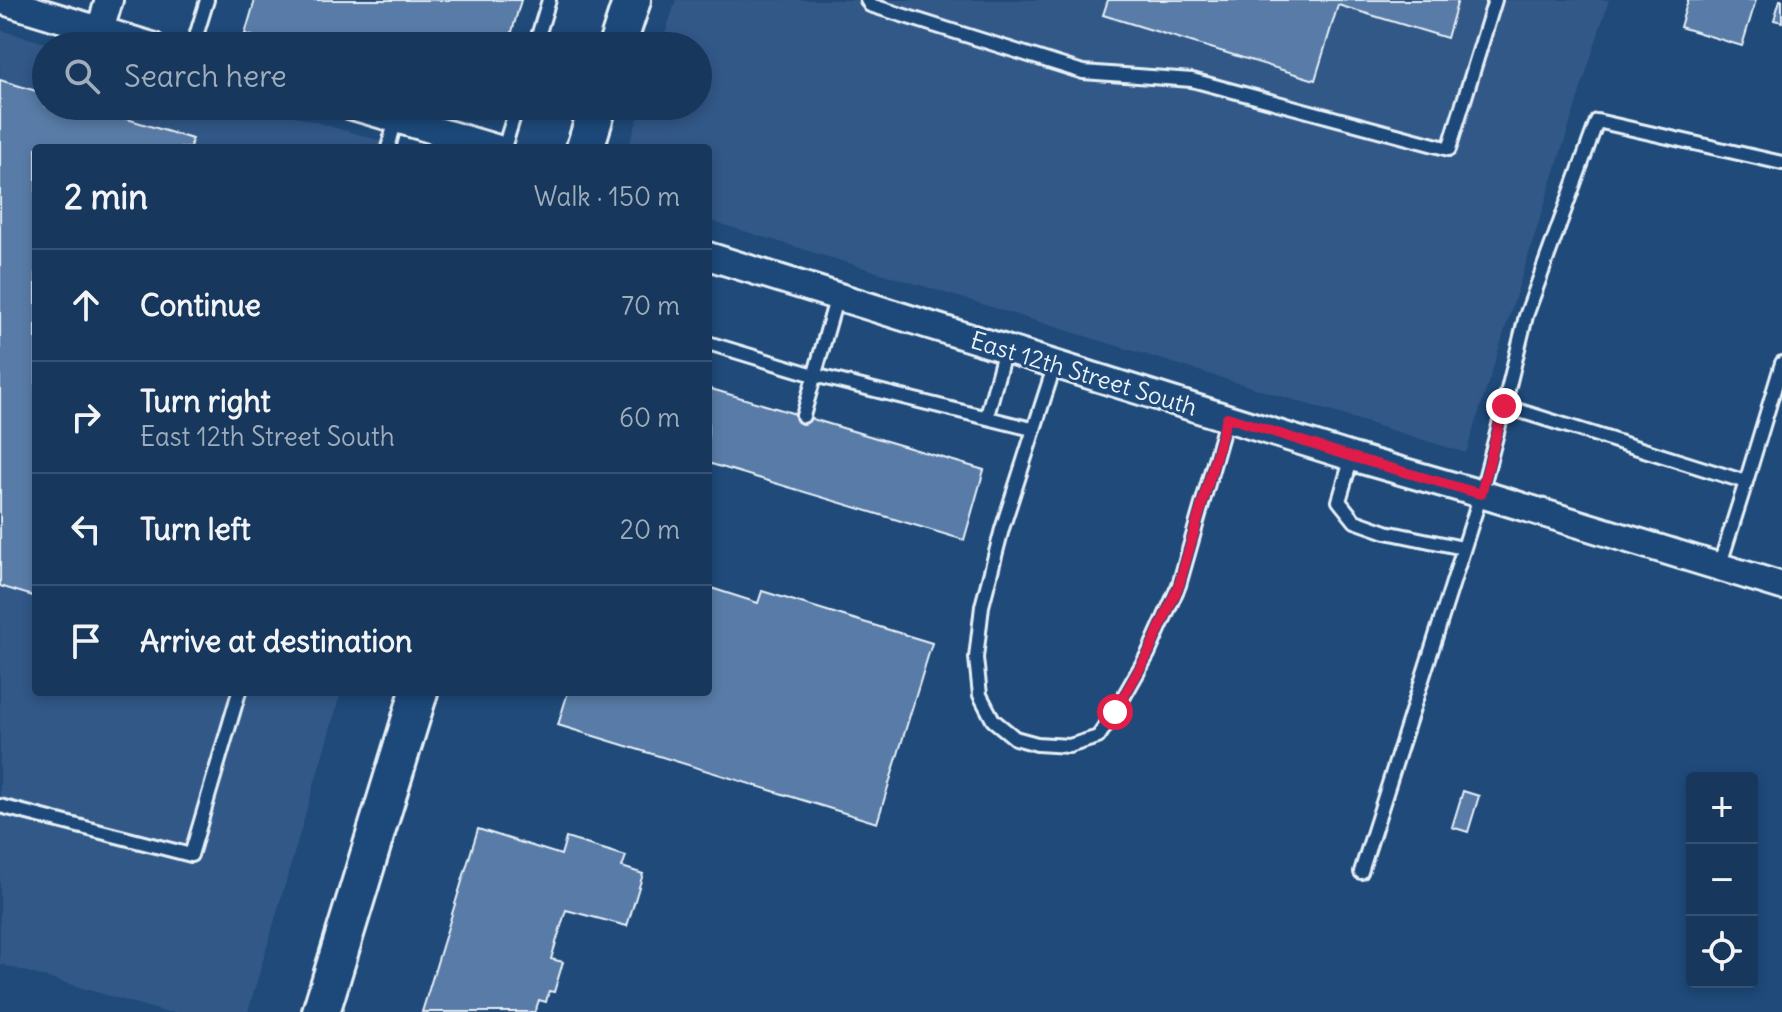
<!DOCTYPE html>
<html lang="en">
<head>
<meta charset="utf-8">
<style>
	:root { --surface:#17385c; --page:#203f62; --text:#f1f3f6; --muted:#9eacbb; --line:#365272 }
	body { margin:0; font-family:Delius,sans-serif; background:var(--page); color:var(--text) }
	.controls { position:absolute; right:24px; bottom:24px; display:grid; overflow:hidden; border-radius:8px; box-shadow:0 4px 12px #0003 }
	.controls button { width:72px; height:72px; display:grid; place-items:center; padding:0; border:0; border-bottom:2px solid var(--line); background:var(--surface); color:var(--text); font:40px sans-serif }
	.stop { position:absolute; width:24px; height:24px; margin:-18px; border:6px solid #e11d48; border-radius:50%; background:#fff }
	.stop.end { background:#e11d48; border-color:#fff; box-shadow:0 2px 8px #0008 }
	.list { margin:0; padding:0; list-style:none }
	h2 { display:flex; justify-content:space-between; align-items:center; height:104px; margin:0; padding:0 32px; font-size:34px }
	h2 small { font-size:26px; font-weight:400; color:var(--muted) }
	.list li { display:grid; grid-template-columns:52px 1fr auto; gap:24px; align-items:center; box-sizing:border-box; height:112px; padding:0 32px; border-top:2px solid var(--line) }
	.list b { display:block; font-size:30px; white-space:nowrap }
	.list p { margin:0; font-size:26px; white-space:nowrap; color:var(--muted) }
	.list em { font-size:26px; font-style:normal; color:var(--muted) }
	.icon { flex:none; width:44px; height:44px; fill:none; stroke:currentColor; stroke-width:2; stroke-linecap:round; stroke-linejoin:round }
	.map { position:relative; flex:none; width:1782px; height:1012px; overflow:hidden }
	.search { position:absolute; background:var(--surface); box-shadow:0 4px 12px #0003; left:32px; top:32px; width:680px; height:88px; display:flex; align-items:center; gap:20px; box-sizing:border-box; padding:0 28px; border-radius:44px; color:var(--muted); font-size:30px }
	.panel { position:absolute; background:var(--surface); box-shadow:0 4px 12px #0003; left:32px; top:144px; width:680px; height:552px; border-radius:8px }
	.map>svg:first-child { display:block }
</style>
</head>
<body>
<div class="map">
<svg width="1782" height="1012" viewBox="0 0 1782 1012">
	<rect width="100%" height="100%" fill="#1f4a7a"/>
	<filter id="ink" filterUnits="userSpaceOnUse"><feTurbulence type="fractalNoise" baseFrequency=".0125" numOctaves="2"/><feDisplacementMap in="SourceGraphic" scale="16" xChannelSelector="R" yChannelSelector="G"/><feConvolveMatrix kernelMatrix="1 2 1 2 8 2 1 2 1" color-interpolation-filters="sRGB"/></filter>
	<g filter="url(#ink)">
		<path fill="#305988" d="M676 0H1609L1466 453 708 220V148H628L642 106H698V46H661Z
			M0 30 56 46H46V106H261L405 148H36V692H341L248 1012H165L0 964Z"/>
		<path fill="#587ba7" stroke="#e8f1f8" stroke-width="2" d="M255 0H521L508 46H286L245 34Z
			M1108 0H1458L1447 38 1338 5 1315 80 1103 15Z
			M1688 0H1756L1742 46 1680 27Z
			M1780 0H1782V22L1774 20Z
			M0 80 46 94V106H85L192 139 190 148H36V597L0 586Z
			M708 388 984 470 964 540 708 463Z
			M708 587 758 603 762 591 932 643 877 823 558 725 568 692H708Z
			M1463 791 1479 796 1468 832 1452 827Z
			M478 829 561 855 566 838 626 856 622 867 643 874 627 926 566 910 551 959 563 962 554 992 549 991 546 1002 539 1000 535 1012H422Z"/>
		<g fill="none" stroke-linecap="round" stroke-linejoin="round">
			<defs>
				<path id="service" d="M867 0 870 5 1083 72 1192 80 1449 149 1495 0
					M193 46 207 0
					M535 46 549 0
					M388 148 396 119
					M504 148 517 106
					M708 343 814 375 1032 429
					M1055 364 1002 529 982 606 976 658 980 695 993 720 1015 738 1037 744 1069 746 1098 737 1115 712 1148 654 1179 585 1227 417
					M1504 406 1526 316 1597 121 1782 163
					M803 416 837 296
					M987 416 1005 349
					M1352 457 1339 501 1355 521 1386 532 1463 548
					M1746 482 1782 363
					M0 806 191 855 239 692
					M1361 872 1481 494 1504 406 1746 482 1719 567"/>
				<path id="minor" d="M0 0 152 46
					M100 30 109 0
					M352 106 495 148
					M708 256 1352 457 1481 494 1782 586"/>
				<path id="secondary" d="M617 46 632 0
					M585 148 598 106
					M321 1012 419 692"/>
			</defs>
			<use href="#service" stroke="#e8f1f8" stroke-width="18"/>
			<use href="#minor" stroke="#e8f1f8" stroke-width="32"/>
			<use href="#secondary" stroke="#e8f1f8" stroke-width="42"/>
			<use href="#service" stroke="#1f4a7a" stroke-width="12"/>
			<use href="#minor" stroke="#1f4a7a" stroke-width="26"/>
			<use href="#secondary" stroke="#1f4a7a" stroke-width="36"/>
		</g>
	</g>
	<g fill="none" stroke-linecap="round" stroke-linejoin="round" filter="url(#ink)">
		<path stroke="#e11d48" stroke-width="10" d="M1115 712 1148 654 1179 585 1227 417 1352 457 1481 494 1504 406"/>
	</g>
	<g text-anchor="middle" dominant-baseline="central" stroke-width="6" stroke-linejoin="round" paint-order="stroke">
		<g font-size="24" fill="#e8f1f8" stroke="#1f4a7a">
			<text transform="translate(1084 373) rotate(17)">East 12th Street South</text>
		</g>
	</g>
</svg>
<div class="controls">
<button>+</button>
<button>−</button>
<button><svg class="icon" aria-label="locate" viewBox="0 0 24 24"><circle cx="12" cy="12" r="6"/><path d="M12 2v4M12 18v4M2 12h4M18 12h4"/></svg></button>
</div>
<div class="stop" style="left:1115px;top:712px"></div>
<div class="stop end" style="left:1504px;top:406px"></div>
<div class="search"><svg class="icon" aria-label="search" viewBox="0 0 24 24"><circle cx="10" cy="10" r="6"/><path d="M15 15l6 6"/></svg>Search here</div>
<section class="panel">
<h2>2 min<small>Walk · 150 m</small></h2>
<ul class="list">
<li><svg class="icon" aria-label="ahead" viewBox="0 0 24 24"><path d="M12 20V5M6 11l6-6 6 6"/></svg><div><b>Continue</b></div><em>70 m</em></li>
<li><svg class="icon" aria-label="right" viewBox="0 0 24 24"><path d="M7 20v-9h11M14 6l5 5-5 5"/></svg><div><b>Turn right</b><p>East 12th Street South</p></div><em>60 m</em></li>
<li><svg class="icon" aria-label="left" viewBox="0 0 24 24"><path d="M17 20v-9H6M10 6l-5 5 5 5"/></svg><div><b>Turn left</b></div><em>20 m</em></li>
<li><svg class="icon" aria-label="arrive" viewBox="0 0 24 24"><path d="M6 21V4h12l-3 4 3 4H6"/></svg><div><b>Arrive at destination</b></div></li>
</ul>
</section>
</div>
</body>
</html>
